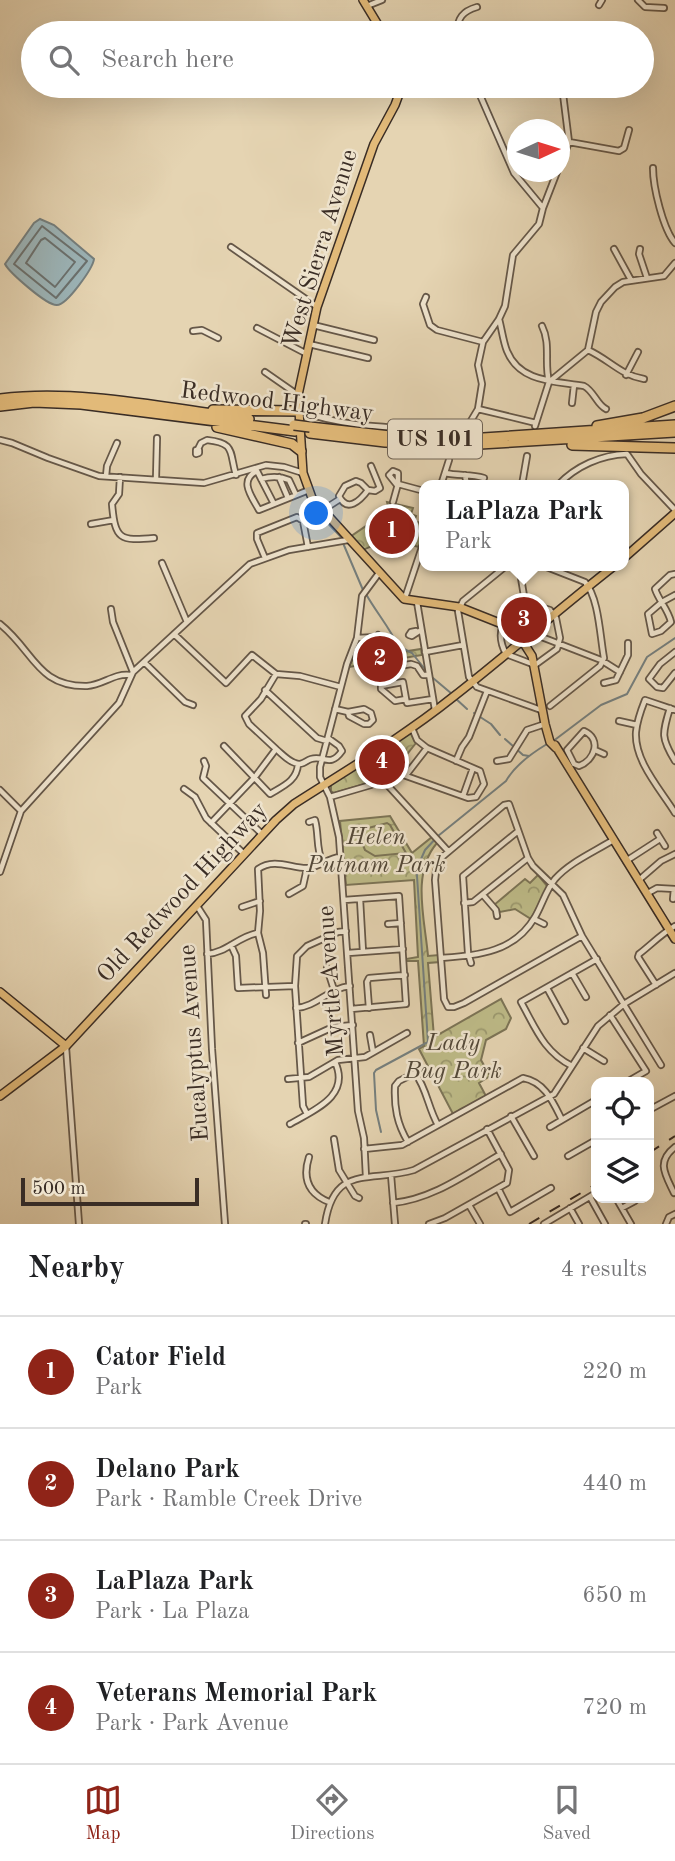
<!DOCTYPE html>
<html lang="en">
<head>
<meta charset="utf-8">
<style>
	:root { --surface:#fff; --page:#f2f2f2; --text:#202124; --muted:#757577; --line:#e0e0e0; --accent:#8f2418 }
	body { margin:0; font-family:"Old Standard TT",serif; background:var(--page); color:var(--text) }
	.controls { position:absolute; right:21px; bottom:21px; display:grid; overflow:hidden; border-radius:14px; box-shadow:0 7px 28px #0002 }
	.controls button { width:63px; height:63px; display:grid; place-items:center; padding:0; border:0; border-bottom:2px solid var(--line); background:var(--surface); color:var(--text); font:35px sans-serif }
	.compass { position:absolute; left:507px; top:119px; width:63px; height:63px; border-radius:50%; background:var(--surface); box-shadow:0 7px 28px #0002; rotate:86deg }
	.scale { position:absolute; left:21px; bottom:18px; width:178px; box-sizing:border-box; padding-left:7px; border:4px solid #3a2d25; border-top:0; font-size:19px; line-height:24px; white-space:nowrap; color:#3a2d25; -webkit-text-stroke:5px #eee3cd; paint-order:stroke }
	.you { position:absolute; left:317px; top:514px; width:24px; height:24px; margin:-18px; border:5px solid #fff; border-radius:50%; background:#1a73e8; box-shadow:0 0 0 10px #1a73e833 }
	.badge { display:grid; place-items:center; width:46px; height:46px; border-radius:50%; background:var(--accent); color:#fff; font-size:23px; font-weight:700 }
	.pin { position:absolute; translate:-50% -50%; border:4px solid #fff; box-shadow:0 2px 7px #0006 }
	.popup { position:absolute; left:419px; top:480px; width:210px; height:91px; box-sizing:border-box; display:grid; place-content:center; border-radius:14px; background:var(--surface); filter:drop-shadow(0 2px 5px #0005); font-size:23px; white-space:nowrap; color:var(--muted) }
	.popup b { font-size:26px; color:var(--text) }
	.popup::after { content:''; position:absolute; left:50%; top:100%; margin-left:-14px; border:14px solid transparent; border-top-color:var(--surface) }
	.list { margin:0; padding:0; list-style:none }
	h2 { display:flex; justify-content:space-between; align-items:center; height:91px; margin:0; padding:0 28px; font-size:30px }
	h2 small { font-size:23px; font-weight:400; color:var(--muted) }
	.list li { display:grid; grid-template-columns:46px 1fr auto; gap:21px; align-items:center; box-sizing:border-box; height:112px; padding:0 28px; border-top:2px solid var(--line) }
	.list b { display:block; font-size:26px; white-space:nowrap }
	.list p { margin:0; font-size:23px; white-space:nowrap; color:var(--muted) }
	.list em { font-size:23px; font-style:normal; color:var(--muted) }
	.icon { flex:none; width:38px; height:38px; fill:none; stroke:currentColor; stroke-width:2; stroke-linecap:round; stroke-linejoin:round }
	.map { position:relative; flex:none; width:675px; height:1224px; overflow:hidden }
	.search { position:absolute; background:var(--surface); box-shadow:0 7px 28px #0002; left:21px; right:21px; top:21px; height:77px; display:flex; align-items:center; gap:18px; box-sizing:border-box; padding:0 24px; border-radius:38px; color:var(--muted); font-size:26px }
	.sheet { height:539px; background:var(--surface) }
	nav { display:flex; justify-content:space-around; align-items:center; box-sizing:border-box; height:98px; border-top:2px solid var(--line); background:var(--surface); font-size:19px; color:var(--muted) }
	nav a { display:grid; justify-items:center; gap:4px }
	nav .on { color:var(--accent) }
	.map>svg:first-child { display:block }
</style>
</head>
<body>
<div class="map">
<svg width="675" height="1224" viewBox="0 0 675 1224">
	<defs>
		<pattern id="forest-crowns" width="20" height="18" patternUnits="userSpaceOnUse" patternTransform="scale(1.75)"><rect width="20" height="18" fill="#bdba87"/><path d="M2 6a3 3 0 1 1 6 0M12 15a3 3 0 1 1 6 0" fill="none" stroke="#9b986e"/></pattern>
	</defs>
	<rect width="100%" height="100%" fill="#e5d4b2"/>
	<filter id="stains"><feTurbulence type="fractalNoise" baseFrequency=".00286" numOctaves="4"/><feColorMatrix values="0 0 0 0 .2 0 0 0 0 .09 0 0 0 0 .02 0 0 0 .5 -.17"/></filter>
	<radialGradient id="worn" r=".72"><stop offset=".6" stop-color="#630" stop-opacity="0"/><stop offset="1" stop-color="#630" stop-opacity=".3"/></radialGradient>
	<path fill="url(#forest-crowns)" stroke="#7c7456" stroke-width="2" d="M387 502 413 508 411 514 416 516 414 521 424 524V533L419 547C402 542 379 541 363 550L350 537 389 510Z
		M525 607H532L548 613 526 633 507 622Z
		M421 649 422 655 349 667 352 660Z
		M410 732 416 743 396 768 387 769 368 783 334 793 331 791V784Z
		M390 816 412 853 432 837 437 843C411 873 425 920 428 956L439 955 440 962 428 963 434 1037 501 999 511 1018 506 1029 486 1040 481 1060 490 1076 479 1083 486 1096 453 1114 419 1049 424 1046 418 961H406V959L418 957 414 880 346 885 340 821Z
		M538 875 548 887 531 919 515 909 500 912 494 905 525 879 530 883Z"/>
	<path fill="#bdba87" stroke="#7c7456" stroke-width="2" d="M403 514 410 515 405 543 386 544 373 534 382 519Z
		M387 823 390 825 406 853 375 856 365 850 357 831Z"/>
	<path fill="#9cb5b9" stroke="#757f7e" stroke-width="2" d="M40 219 54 225 94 259C93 268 67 305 57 305 47 306 9 272 5 264L34 223Z"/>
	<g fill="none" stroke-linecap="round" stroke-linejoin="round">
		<path stroke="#6b716f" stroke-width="2" d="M42 226 87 261 56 298 14 264Z
			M45 238 75 262 55 287 26 263 41 240Z"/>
		<path stroke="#757f7e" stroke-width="2" d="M317 512 341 537
			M343 543 363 590
			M366 594C376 612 390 628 398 646L412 653 424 668
			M433 678 452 694
			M455 698 467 709
			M474 713 491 724 500 735
			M505 739 523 755 529 756
			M552 742 601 705 627 694 647 657 675 638
			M381 1132 376 1110 374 1073 376 1070 428 1042 417 876 418 866 425 850 438 836 506 781C515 765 532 753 547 744"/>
		<defs>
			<path id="minor" d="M638 0 645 7 664 8
				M599 5 602 0
				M367 6 382 0
				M457 33C457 18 463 11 477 7
				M569 142 619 151 624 148 629 130
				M560 165 569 142 562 86
				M653 168C653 187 663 229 675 243
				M543 208 557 172
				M231 247 316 306
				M614 249 631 280
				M640 249 639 254 647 278
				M426 297 423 304 430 325 437 330 483 342
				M499 319C502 330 503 341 507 351 520 383 556 381 584 386 594 391 597 405 606 409
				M313 325 374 340
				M542 326C551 344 544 363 549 382
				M257 328 307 354
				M193 331 202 330 218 338
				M309 344 368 358
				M588 350C610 360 620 375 644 379
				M265 372 298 395
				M626 375 638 352
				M572 403 574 385
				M478 409 536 423
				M299 411C349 429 402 427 454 431L469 424 478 409 482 384 478 365 483 342 499 319 505 306 513 255 539 224 543 208 514 173 476 86
				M535 426 549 382 588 350 596 312 601 302 615 287 623 282 664 276 675 263
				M0 440 12 443 48 458 99 476 204 483 266 465 284 467 303 473
				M198 449 201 443 207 440C236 443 229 452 236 475
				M196 450H199V453L196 454Z
				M445 473C459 476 471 474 484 478
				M465 475 467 485
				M106 476 107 466 117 443
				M120 477 119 494 112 504C115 540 120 541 154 538
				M279 477 288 498
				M156 479 157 438
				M261 479C271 476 280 476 289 480L296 495
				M356 481 361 483 368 490C360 501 347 513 339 496L345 486Z
				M397 485 389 475 393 471 398 473V484L424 491
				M441 485 449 460
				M522 485 527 456
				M558 485C576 466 601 455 627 454L641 474 675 510
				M368 490 375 491 380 488 371 466
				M393 502 398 484
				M274 504 257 471C238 480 252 497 259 510L309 490
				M323 510 340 499
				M91 524 114 520
				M265 558 257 539V533L297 517 303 521 308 547
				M162 563 187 622
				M506 566 463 601 458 611 469 677 477 687 541 710
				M519 566 525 602
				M544 566 585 582C599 598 600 637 604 658L600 666 550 706
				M675 574 670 575 655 589C659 601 668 609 671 622L661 631 652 634 648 614 662 602 675 595
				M405 598 424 541
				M417 602 435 710
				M525 602 550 610 556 618 560 638 557 649 535 665 506 654C494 632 504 613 525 602Z
				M111 609 113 622 133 672
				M0 624C34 651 37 687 87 686 103 685 114 673 130 675
				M416 631 411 632 409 635 412 636 421 630
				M174 634 226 683 252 655 276 674 300 676 341 687
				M378 635 381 638 378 641 375 638Z
				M539 636 601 660 620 672
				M357 638 376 637
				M425 652 463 645
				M675 652 660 664 649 679 657 687 663 688 675 673
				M144 662 185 702 193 705
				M383 681 382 669 411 664 417 666 423 675H428
				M604 683 616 680 628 655V643
				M265 690 317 738 327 741
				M406 699 403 682 381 686V689L395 701 406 699 407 703 433 699
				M670 708C662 734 661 738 675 761
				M335 709 348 712 364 709 371 713 373 720 369 724H364L349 716 348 712
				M675 710 645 700C641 710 637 721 636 732 634 761 661 790 675 813
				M619 721 637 725
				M584 731C602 739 595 760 579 766L574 764 567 750Z
				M224 746 270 794C283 786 297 781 298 764
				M276 749C282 754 288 761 295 763 302 766 305 761 311 759 324 755 330 768 342 751L339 746 328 738
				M595 750 604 754
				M204 761 206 766 203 778 262 834
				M456 761 462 747 469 737 487 691
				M497 761 509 759 527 730 545 724
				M406 775 427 748
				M381 778 448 851
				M184 789 195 797 206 818 243 853
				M0 790 21 811
				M463 796 473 768
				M330 797 371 785 392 771 468 798 476 797 484 784 480 771 427 748 417 740 412 728
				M309 822 315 820C319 834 316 848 322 861
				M211 823 255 777 276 749 249 724 245 716 261 699 276 674
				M657 833 665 846
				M626 861 660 839
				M0 872 21 811 119 703 133 672 250 564 289 550 348 540
				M639 880 661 861 675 854
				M648 893 657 888 675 889
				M289 894 303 886 307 868
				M483 895 496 910 497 916
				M360 899 363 952
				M673 899 674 889
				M344 900 399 896 406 1004 351 1009
				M464 903 473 902 528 858
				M197 906 206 920 212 1049 225 1224
				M242 907 260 901
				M534 919 544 924
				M388 924 401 923
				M582 936 464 1003 454 1007H448L444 999 435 880 436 871 441 858 504 805 509 804 528 858 533 866 563 895 582 936 661 1065
				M231 945 236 956 238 988 295 986
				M348 953 403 949
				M207 954C226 953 239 936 258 933
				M441 958C478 955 514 953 535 917 542 905 546 890 555 879 570 862 594 852 613 840
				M471 963 468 953 463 876 517 832
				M327 968 334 990
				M572 973 586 997
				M656 985 638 957 639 954C652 944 661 934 675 926
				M547 988 565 1021
				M266 995 263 953 258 933 260 911 258 869C275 857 292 869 308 868 320 867 328 858 340 857
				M296 1008C316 1007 329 988 350 986
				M369 1008 367 982 369 978 405 975
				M610 1015 646 1071 627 1082
				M370 1035 373 1052
				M298 1043 333 1027 353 1025
				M66 1047 79 1224
				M583 1048 604 1061
				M572 1066C544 1052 536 1029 521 1002L597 959
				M288 1079 309 1077 338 1060 365 1057 407 1033
				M649 1110 675 1096
				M307 1114 303 1106 295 986 297 956 307 946 338 932 346 931
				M511 1116 534 1156
				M290 1124C314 1110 351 1096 335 1062
				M550 1127 596 1100
				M334 1139 339 1170 355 1196 359 1198
				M408 1142C397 1124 394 1107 395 1086L399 1081 415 1073C427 1089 428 1108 438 1125
				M364 1149 402 1145 523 1078C545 1082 553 1102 562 1120
				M568 1156 596 1140
				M309 1157C302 1179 309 1194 329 1202
				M391 1175 395 1224
				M366 1177 364 1138 358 1111 339 837 330 797 320 777V767L347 664 357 638 362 596 379 573
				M498 1188 510 1212 551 1188
				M674 1193C665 1174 656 1162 675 1147
				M590 1197 605 1224
				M616 1198 631 1224
				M393 1203C433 1199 466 1174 501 1154
				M469 1205 480 1224
				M570 1208 579 1224
				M622 1208 635 1201
				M305 1224H306
				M325 1224C334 1163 371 1183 414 1170L554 1094 598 1026 624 1004 675 973
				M429 1224 445 1218 507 1183 509 1170 487 1129
				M544 1224 596 1193
				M666 1224 669 1217 675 1214"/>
			<path id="major" d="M363 0 383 33
				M402 86 395 105 374 144 317 307 298 395 303 473 312 498 404 599 459 607 502 624 518 634 532 656 545 724 550 742 556 748
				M624 558 675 513
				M555 745 675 939
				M0 992 66 1046
				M0 1096 66 1046 276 820 294 804C347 770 403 737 453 697 508 654 559 609 614 566"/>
			<path id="highway" d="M0 399C81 389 168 409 249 419
				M0 406 34 402 81 404 295 431
				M213 410 299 411
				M597 426 643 418 675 406
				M217 427 292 444 301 451
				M310 427 399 437 468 439 675 425
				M310 433 385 442 463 445 675 432
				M572 445 675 448"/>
		</defs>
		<use href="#minor" stroke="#655748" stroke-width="8"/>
		<use href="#major" stroke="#3a2d25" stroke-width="10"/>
		<use href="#highway" stroke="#3a2d25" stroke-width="12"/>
		<use href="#minor" stroke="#eee3cd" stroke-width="4.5"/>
		<use href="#major" stroke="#e2ba79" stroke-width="7"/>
		<use href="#highway" stroke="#e2ba79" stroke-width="9"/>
		<path stroke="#3a2d25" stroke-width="2" stroke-dasharray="12 12" stroke-linecap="butt" d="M649 1153 675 1136
			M529 1224 596 1184"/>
		<defs>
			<path id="highway-bridge" d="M294 425 310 427"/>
		</defs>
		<use href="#highway-bridge" stroke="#3a2d25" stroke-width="12" stroke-linecap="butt"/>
		<use href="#highway-bridge" stroke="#e2ba79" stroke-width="9"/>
	</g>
	<g text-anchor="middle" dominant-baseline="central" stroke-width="5" stroke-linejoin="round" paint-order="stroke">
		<rect fill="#eee3cd" stroke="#706457" stroke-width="2" x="388" y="419.5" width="94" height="39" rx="5"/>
		<g font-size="23" font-weight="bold" fill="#3a2d25">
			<text x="435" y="439">US 101</text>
		</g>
		<g font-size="24" fill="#3a2d25" stroke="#eee3cd">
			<text transform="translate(321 249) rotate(-73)">West Sierra Avenue</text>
			<text transform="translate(277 403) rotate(7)">Redwood Highway</text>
			<text transform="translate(183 893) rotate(-47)">Old Redwood Highway</text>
			<text transform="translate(332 981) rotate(-94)">Myrtle Avenue</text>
			<text transform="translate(195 1043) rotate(-94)">Eucalyptus Avenue</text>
		</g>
		<g font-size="24" font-style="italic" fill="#544939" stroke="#eee3cd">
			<text x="376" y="838">Helen<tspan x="376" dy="28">Putnam Park</tspan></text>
			<text x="453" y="1044">Lady<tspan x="453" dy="28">Bug Park</tspan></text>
		</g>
	</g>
	<rect width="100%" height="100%" filter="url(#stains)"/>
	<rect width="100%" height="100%" fill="url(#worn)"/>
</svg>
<div class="controls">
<button><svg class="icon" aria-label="locate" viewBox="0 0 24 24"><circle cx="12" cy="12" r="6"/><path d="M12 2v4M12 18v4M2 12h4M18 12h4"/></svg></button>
<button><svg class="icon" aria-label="layers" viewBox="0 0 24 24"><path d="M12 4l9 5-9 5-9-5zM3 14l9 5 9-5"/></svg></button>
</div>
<svg class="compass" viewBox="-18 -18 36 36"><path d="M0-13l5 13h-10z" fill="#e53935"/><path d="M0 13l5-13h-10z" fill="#757577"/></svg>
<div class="scale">500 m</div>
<div class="you"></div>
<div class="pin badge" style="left:392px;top:531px">1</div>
<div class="pin badge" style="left:380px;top:659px">2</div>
<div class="pin badge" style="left:524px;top:620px">3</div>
<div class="popup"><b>LaPlaza Park</b>Park</div>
<div class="pin badge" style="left:382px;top:762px">4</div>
<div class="search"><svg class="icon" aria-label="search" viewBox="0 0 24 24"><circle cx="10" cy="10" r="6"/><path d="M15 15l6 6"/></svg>Search here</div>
</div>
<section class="sheet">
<h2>Nearby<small>4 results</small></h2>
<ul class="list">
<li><span class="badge">1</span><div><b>Cator Field</b><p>Park</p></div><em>220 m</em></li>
<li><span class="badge">2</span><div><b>Delano Park</b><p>Park · Ramble Creek Drive</p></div><em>440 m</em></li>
<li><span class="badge">3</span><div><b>LaPlaza Park</b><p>Park · La Plaza</p></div><em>650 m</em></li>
<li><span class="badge">4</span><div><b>Veterans Memorial Park</b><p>Park · Park Avenue</p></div><em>720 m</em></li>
</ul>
</section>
<nav>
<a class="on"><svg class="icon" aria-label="map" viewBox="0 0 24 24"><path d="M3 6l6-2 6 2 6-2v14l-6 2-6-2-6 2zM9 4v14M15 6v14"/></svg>Map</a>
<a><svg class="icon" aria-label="directions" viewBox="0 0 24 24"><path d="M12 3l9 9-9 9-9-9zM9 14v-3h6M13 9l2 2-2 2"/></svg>Directions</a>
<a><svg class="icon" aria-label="saved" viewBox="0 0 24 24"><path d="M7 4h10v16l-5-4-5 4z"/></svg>Saved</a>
</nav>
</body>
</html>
